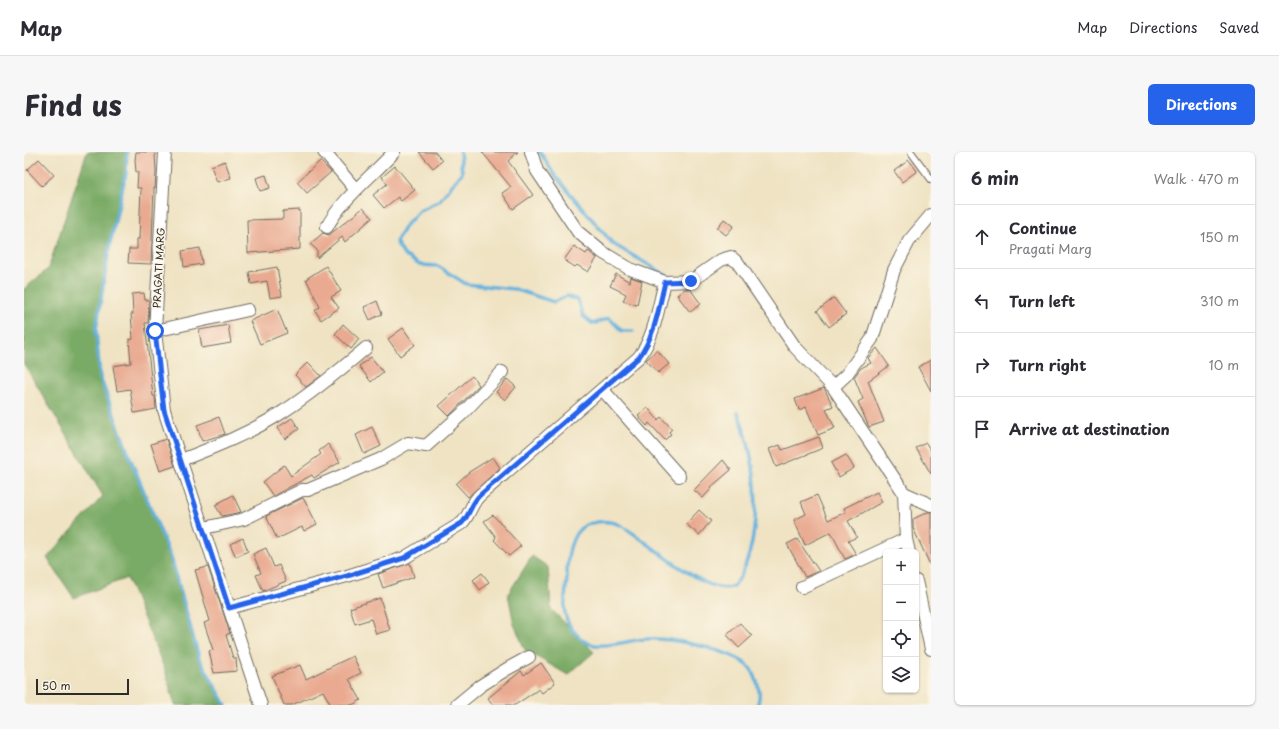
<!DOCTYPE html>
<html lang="en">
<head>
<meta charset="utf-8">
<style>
	:root { --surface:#fff; --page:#f7f7f7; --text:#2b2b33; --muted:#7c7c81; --line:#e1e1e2; --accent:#2563eb }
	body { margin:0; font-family:"Playpen Sans",sans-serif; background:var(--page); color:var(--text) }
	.controls { position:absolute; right:12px; bottom:12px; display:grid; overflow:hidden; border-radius:6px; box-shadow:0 1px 3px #0004 }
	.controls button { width:36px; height:36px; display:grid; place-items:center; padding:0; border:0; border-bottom:1px solid var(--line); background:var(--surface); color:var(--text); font:20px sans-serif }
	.scale { position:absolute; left:12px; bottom:10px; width:93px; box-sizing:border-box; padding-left:4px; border:2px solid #2b2b2b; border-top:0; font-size:11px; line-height:14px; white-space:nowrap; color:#2b2b2b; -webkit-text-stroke:3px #fcf5e5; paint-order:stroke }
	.stop { position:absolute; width:12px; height:12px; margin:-9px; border:3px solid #2563eb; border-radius:50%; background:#fff }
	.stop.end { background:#2563eb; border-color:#fff; box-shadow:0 1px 4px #0008 }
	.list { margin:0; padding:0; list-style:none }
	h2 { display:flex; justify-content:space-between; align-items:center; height:52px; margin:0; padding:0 16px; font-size:17px }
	h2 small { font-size:13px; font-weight:400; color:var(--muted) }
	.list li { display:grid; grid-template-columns:26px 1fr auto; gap:12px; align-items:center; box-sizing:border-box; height:64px; padding:0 16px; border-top:1px solid var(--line) }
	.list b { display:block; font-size:15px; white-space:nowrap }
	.list p { margin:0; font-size:13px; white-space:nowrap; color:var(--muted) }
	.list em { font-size:13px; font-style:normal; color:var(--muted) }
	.icon { flex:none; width:22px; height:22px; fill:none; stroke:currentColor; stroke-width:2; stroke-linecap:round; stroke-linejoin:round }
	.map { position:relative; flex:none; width:907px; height:553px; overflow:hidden; border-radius:6px }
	header { display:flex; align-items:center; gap:24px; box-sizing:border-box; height:56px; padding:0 20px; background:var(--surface); border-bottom:1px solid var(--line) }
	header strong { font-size:19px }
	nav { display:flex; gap:22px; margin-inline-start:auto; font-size:14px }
	.intro { display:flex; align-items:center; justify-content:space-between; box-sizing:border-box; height:96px; padding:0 24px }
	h1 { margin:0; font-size:28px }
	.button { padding:10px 18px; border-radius:6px; background:var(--accent); color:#fff; font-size:14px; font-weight:700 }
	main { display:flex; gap:24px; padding:0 24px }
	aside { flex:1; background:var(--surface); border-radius:6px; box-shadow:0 1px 3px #0004 }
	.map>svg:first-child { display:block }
</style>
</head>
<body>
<header>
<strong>Map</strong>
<nav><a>Map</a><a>Directions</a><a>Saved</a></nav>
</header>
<div class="intro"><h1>Find us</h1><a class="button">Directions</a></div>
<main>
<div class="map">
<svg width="907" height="553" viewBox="0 0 907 553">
	<rect width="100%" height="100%" fill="#fcf5e5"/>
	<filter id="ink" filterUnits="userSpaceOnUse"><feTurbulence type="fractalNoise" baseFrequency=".025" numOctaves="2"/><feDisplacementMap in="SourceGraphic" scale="8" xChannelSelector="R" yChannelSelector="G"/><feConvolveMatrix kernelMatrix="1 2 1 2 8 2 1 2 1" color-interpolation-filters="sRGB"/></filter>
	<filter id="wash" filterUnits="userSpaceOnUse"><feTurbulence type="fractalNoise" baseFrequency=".012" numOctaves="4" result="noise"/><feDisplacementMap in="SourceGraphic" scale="16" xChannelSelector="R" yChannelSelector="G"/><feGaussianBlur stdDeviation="0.9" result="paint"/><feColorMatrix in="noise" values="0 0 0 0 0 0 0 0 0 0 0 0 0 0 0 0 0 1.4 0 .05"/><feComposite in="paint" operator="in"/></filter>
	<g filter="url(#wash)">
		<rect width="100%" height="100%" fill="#efe3c3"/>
		<path fill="#7aab66" stroke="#526b48" d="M63 0H103L102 20 85 96 72 178 76 225 106 306 147 404 175 506 202 553H151L141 518 103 426 50 446 23 406 79 344 0 212V137L24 117Z
			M508 404 524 415 527 457 570 500 544 523 501 498 490 472 484 442Z"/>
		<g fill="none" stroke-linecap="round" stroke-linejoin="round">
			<path stroke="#65b2de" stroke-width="3.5" d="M103 0 102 20 85 96 72 178 76 225 106 306 147 405 175 506 202 553
				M436 0 438 21 415 49 395 59 381 74 372 90 380 103 396 113 414 114 442 132 490 137 530 150 543 144 554 148 559 164 569 172 585 166 598 179H609
				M516 0 531 24 589 92 642 123
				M714 261C730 302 736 347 728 390 726 401 718 428 709 434 685 448 619 384 596 373 585 368 573 369 562 373 546 380 543 406 543 422 543 446 533 463 553 483 557 488 565 493 571 493 592 495 612 485 633 487 656 488 704 498 722 512 728 517 731 523 733 530 735 538 737 545 733 553"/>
		</g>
		<g id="blocks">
			<path fill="#e9aa91" d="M112 0H131L132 21 131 36H130L127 112 104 111 105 97H113V87H115L117 36H113L114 20H112L111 8Z
				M395 0H411L418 9 409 16Z
				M458 0H494L484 9 509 43 489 57 478 41 487 35Z
				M15 7 30 23 18 34 3 18Z
				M885 8 893 19 878 30 870 19Z
				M201 9 207 26 193 30 187 14Z
				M296 9 307 20 283 41 273 30Z
				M371 14 391 38 377 49 374 45 360 56 349 43 363 32 358 25Z
				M242 23 246 36 236 39 232 26Z
				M339 56 348 66 321 90 318 85 293 106V98L286 92 299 81 305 83Z
				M276 58V97L224 101 223 68 259 67V59Z
				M700 67 710 74 702 83 693 76Z
				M550 94 562 102 564 99 573 106 564 120 553 113 551 115 540 108Z
				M176 96 178 112 160 115 158 99Z
				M302 114 317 139 307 145 315 156 297 168 291 158 296 155 282 127Z
				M253 115 258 144 246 146 243 129 227 132 225 120Z
				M592 122 606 130 607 125 618 129 613 153 599 149 602 142 586 134Z
				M661 137H666L677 152 666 160 653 143Z
				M120 141 121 148H125L124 171H121L129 244H131L132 257 110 261 106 237 93 239 89 214 107 211 105 188 109 187 107 162H109L108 142Z
				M810 146 822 162 805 175 793 159Z
				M353 149 358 162 346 168 340 155Z
				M253 157 263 181 236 192 226 169Z
				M319 172 335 187 327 197 311 182Z
				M204 173 207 191 178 196 175 178Z
				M379 176 391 193 376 204 364 187Z
				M853 196 865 214 844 229 860 270 845 275 834 250 839 247 830 225 837 216 847 211 844 206Z
				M633 198 645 212 634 221 622 208Z
				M347 205 359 220 347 230 335 214Z
				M907 208V239L894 215Z
				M284 210 297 224 282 235 271 223Z
				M448 224 455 233 425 264 415 254Z
				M483 227 492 235 481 248 472 240Z
				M800 236 809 254 802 257 811 276 794 283 782 255 775 258 771 247Z
				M624 256 634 268 637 265 648 277 645 280 647 282 641 288 625 271 623 274 614 264Z
				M195 265 201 282 178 289 173 273Z
				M268 266 275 277 261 287 253 276Z
				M348 275 357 294 340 302 332 283Z
				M795 285 799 296 752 315 745 297 756 293 758 298Z
				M142 287 151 314 136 319 127 292Z
				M902 291 907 299V322L892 296Z
				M304 292 316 310 290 326 288 323 249 344 239 330 260 313 267 324 297 302 295 299Z
				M822 303 830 316 815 325 807 311Z
				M469 305 476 316 444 345 432 332 445 320Z
				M699 308 707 318 687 335 688 336 679 346 670 338Z
				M853 340 858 350 824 369 833 385 824 389 832 402 821 407 807 380 781 393 770 368 782 362 777 350 793 343 804 368 822 360 820 356Z
				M209 343 217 360 198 364 191 353Z
				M279 346 293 372 280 379 278 375 253 387 242 364Z
				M675 358 687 369 675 383 662 372Z
				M904 360H907V415L889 376V367Z
				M469 363 497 394 485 404 470 388 472 385 460 369Z
				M219 386 224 399 212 405 206 392Z
				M773 387 795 419 781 425 763 392Z
				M242 396 250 415 255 413 262 429 239 439 232 423 237 421 229 402Z
				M386 411 390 425 359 436 354 422Z
				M184 415 206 481 202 483 209 506H212L213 519 190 521 185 499 189 498 180 471 186 469 171 418Z
				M458 421 465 430 456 438 449 428Z
				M356 446 366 478 352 482 347 467 331 472 326 456Z
				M716 471 728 484 715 496 703 483Z
				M329 504 337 521 325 527 337 548 328 553H307L299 539 268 553H260L248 524 276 513 282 527Z
				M517 511 531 531 518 541 515 537 491 553H469L464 546 497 519 500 523Z"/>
		</g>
	</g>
	<g filter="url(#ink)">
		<use href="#blocks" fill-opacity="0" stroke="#706b60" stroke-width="1"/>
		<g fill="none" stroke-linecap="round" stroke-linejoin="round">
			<defs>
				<path id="lane" d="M887 0 907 27"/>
				<path id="street" d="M141 0 131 179 140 258 237 553
					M300 0 332 38
					M507 0 513 19 554 80 578 100 606 117 641 130 667 129 697 108 707 105 714 111 771 195 809 235 880 341
					M303 75C316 49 350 22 370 0
					M131 179 224 158
					M809 235 822 223 848 187 870 118 885 89 907 63
					M578 237 655 324
					M157 308C191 295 226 281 257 261 287 242 315 219 342 196
					M180 376 220 367 278 338H284L357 307 384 291 402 294 438 262 478 220
					M885 400 882 387 880 341 907 353
					M892 429 907 497
					M778 435 882 387
					M205 456 323 424 380 406 438 371C446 363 447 351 456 343L615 205C631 184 634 155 641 130
					M433 553 456 534 483 517 505 505"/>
			</defs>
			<use href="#lane" stroke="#706b60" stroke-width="8"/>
			<use href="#street" stroke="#706b60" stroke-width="14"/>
			<use href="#lane" stroke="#fff" stroke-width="6"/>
			<use href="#street" stroke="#fff" stroke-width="12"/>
		</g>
	</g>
	<g fill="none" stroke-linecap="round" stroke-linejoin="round" filter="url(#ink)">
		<path stroke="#2563eb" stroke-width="5" d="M131 179 140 258 205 456 323 424 380 406 438 371C446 363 447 351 456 343L615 205C631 184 635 155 641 130L667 129"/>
	</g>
	<g text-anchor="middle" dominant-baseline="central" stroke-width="3" stroke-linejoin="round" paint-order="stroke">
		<g font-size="10" fill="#2b2b2b" stroke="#fcf5e5">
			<text transform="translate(134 116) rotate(-87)">PRAGATI MARG</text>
		</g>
	</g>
</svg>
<div class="controls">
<button>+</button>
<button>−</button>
<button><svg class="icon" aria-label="locate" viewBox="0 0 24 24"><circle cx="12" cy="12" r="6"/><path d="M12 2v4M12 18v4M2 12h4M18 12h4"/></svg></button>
<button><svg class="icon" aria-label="layers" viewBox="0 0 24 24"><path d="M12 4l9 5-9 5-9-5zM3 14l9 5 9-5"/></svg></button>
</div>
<div class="scale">50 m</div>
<div class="stop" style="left:131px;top:179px"></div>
<div class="stop end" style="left:667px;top:129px"></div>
</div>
<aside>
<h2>6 min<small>Walk · 470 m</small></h2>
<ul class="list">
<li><svg class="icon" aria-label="ahead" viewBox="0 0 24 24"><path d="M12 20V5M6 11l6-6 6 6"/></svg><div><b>Continue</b><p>Pragati Marg</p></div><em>150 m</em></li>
<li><svg class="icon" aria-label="left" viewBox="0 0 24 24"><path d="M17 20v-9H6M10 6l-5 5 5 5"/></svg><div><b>Turn left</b></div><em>310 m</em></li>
<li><svg class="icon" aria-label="right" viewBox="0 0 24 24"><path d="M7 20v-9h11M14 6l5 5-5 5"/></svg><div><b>Turn right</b></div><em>10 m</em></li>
<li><svg class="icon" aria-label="arrive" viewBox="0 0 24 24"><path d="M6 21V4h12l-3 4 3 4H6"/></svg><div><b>Arrive at destination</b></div></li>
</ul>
</aside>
</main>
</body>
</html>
